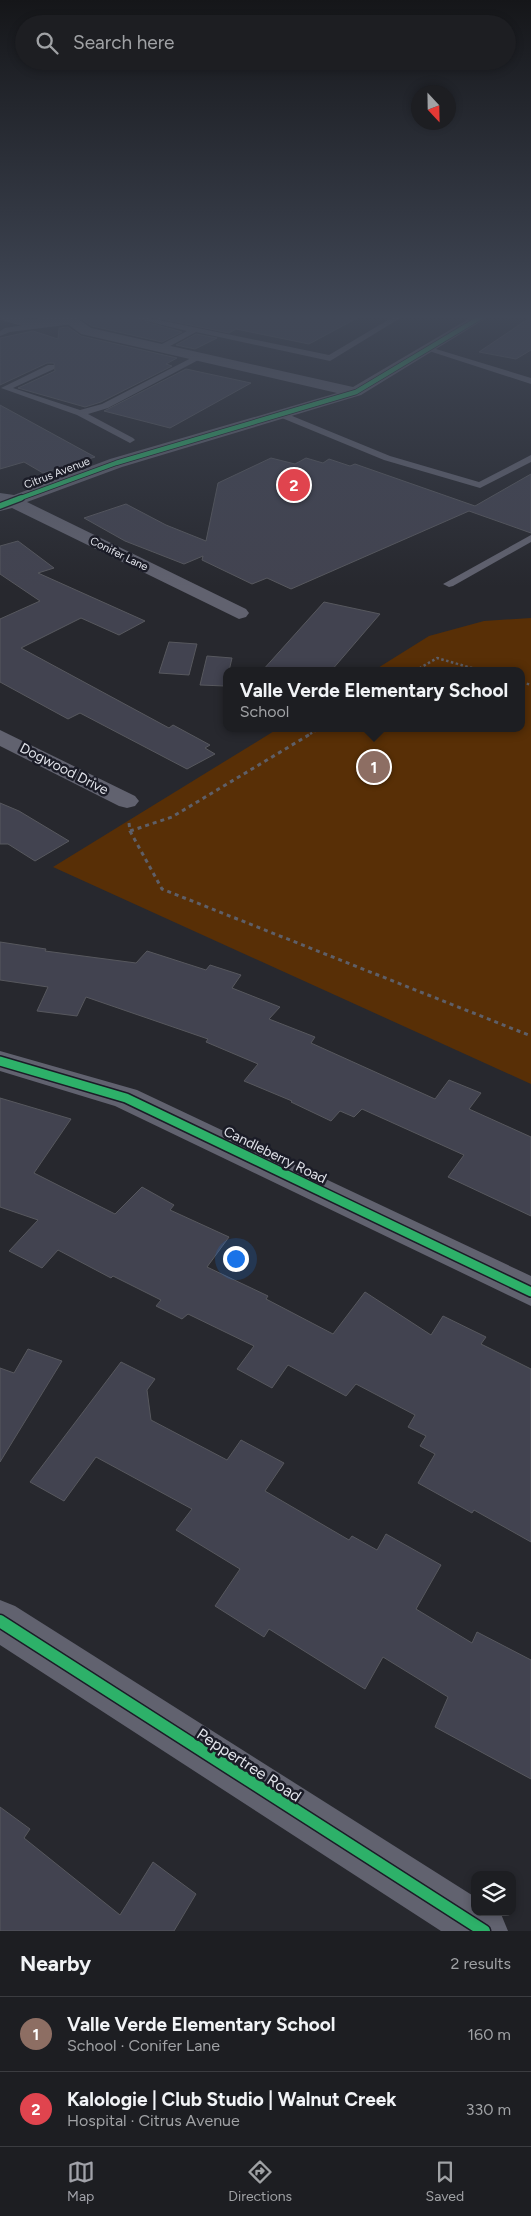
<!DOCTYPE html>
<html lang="en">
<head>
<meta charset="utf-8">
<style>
	:root { --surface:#1d1e22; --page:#25272a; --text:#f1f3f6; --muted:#a0a2a5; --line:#3b3c40; --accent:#a1a2a9 }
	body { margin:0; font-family:Figtree,sans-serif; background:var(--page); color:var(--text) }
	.controls { position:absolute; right:15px; bottom:15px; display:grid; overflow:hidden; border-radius:10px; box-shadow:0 2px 8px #0003 }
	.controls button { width:45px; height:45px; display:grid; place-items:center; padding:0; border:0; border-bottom:1px solid var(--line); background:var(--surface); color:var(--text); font:25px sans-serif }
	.compass { position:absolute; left:411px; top:85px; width:45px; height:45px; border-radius:50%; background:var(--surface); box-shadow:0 2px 8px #0003; rotate:158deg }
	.you { position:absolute; left:235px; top:1258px; width:18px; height:18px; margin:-12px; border:4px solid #fff; border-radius:50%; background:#1a73e8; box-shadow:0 0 0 8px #1a73e833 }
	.badge { display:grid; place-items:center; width:32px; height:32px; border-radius:50%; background:var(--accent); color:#fff; font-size:16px; font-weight:700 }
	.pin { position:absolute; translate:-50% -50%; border:2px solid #fff; box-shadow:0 1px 5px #0006 }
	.popup { position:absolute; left:223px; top:667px; width:302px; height:65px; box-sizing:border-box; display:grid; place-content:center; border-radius:10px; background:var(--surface); filter:drop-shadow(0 1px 4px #0005); font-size:16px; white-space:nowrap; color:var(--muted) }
	.popup b { font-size:19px; color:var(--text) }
	.popup::after { content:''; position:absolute; left:50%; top:100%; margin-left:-10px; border:10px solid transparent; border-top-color:var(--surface) }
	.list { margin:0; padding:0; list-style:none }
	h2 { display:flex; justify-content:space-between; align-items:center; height:65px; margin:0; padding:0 20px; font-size:21px }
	h2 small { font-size:16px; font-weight:400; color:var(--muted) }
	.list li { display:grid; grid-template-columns:32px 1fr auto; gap:15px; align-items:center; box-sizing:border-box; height:75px; padding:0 20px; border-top:1px solid var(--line) }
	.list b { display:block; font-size:19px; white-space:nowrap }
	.list p { margin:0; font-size:16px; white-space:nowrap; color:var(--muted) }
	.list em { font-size:16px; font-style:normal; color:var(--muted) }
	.icon { flex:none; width:28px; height:28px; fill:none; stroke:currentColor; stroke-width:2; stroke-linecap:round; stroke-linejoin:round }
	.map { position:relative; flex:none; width:531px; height:1931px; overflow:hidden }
	.search { position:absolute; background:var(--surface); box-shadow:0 2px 8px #0003; left:15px; right:15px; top:15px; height:55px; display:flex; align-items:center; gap:12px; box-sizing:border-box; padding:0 18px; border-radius:28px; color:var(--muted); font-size:19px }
	.sheet { height:215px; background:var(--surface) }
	nav { display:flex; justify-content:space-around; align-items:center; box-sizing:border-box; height:70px; border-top:1px solid var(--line); background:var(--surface); font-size:14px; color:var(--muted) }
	nav a { display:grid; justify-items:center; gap:2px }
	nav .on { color:var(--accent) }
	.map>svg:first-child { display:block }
</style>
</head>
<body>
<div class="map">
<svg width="531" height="1931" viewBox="0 0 531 1931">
	<rect width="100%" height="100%" fill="#27282e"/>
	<path fill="#582f06" d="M531 618V1084L53 867 279 728H522V671H373L429 636 484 621Z"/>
	<path fill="#424350" stroke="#57585e" d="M78 317H128L182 332 162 342 92 326Z
		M152 317H359L309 344 236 329 229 333Z
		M531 317V350L516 359 479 352Z
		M68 327 81 336 177 358 166 364 172 366 101 402 85 407 18 388 55 371 54 363H47L0 385V338L33 331 58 339 59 328Z
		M196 334 217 338 195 349 176 345Z
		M186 369 251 383 170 428 104 411Z
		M0 405 95 457 43 473 24 462 0 469Z
		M271 458 295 464 306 458 323 463 329 459 350 466 355 464 475 506 531 474V533L469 511 291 589 267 578 252 584 202 560 203 556 184 564 125 541 84 518 126 504 166 525 206 541 218 483Z
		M18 541 54 568 38 573 145 621 119 635 81 618 21 648 169 728 173 725 210 745 205 748 215 754 187 769 80 713 68 719 0 682V619L40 601 0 574V546Z
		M324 602 380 614 331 671H262Z
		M169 642 197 644 189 675 159 673Z
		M207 656 232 658 229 671H226L225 686 200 685Z
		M0 803 19 811 69 841 35 861 8 844H0Z
		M0 942 46 949 45 951 136 963 147 951 206 970 210 965 241 975 232 988 280 1007 269 1019 315 1037 311 1043 435 1099 449 1080 481 1093 469 1109 531 1137V1216L448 1177 464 1155 362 1109 354 1117 340 1111 331 1121 291 1102 292 1101 244 1081 258 1064 206 1042 208 1039 86 997 77 1016 37 1011 48 987 0 980Z
		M0 1098 71 1119 34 1173 115 1214 142 1187 174 1205 170 1210 229 1237 207 1267 268 1296 266 1299 333 1334 365 1292 431 1335 443 1316 486 1337 481 1344 531 1369V1542L474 1510 472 1513 418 1483 435 1454 420 1446 426 1436 408 1427 415 1415 356 1384 346 1396 288 1365 272 1388 237 1369 254 1346 188 1314 182 1319 156 1306 161 1300 113 1276 111 1278 58 1250 42 1268 9 1251 38 1220 0 1207Z
		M28 1349 62 1361 0 1462V1368L14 1373Z
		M121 1362 155 1379 147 1390 151 1420 227 1460 241 1440 284 1463 265 1491 349 1540 352 1536 377 1550 386 1534 441 1565 416 1609 472 1643 477 1632 531 1660V1779L435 1727 448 1697 383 1657 365 1689 269 1629 264 1637 215 1606 240 1569 176 1530 192 1509 96 1457 64 1501 30 1482Z
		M0 1807 30 1829 24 1838 120 1915 153 1862 196 1894 174 1931H0Z"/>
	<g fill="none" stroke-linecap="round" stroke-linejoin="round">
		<path stroke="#5e5f68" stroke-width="2.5" stroke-dasharray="2.5 2.5" stroke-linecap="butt" d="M415 671 437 658 482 671
			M522 682 531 685
			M310 734 320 728"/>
		<path stroke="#5e5f68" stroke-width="3" stroke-dasharray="4 4" stroke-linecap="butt" d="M129 823 130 831 162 889 531 1036
			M130 831 172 817 312 733"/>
		<path fill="#61626f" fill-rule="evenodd" d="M130 317H144L329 355 393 317H402L330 361 196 332 161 351 158 350V346L187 331Z
			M57 320H73L77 322 73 324 10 332 0 336V331L5 328Z
			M426 346 531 378V384L426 350Z
			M197 355 204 357 108 408 88 414 133 438 135 440 130 443 77 415 1 388 48 365H54V369L13 388 80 410 102 404Z
			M280 411 390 456 479 482 531 455V462L480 488 384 460 277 416 275 414Z
			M531 535V542L453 586 449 587 443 584Z"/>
		<path fill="#61626f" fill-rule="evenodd" d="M0 317H19L30 320 49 317H75L91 328 353 387 472 317H488L361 395 122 467 27 502 246 609 249 613 246 617 239 619 12 508 0 511V493L14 495 110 459 337 393 81 334 65 322 29 328 1 320Z
			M0 730 135 796 139 801 135 806 127 808 119 806 0 746Z
			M0 1051 137 1090 531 1276V1306L115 1106 0 1071Z
			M0 1600 15 1606 475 1897V1912L501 1914 508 1931H441L0 1645Z"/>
		<defs>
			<path id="cycleway-far3" d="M18 499 116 463 356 392 481 317"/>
			<path id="cycleway-far2" d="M0 506 21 498"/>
			<path id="cycleway-far1" d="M0 1061 126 1098 531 1292"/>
			<path id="cycleway" d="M0 1621 484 1931"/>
		</defs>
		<use href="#cycleway-far3" stroke="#1b1c27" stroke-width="6"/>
		<use href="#cycleway-far2" stroke="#1b1c27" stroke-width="8"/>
		<use href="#cycleway-far1" stroke="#1b1c27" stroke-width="12"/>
		<use href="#cycleway" stroke="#1b1c27" stroke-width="15"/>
		<use href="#cycleway-far3" stroke="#2db169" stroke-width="4.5"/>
		<use href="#cycleway-far2" stroke="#2db169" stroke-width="5.5"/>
		<use href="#cycleway-far1" stroke="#2db169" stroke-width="9"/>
		<use href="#cycleway" stroke="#2db169" stroke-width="12"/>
	</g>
	<linearGradient id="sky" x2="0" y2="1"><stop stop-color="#151619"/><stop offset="0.54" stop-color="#414857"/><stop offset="1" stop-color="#414857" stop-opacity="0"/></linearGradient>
	<rect width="531" height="587" fill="url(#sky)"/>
	<g text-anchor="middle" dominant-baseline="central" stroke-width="5" stroke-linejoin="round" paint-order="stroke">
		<g font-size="11" fill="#e2e4eb" stroke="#1b1c27">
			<text transform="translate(57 473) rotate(-21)">Citrus Avenue</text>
			<text transform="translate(119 554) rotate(26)">Conifer Lane</text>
		</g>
		<g font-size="14" fill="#e2e4eb" stroke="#1b1c27">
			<text transform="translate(64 769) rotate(27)">Dogwood Drive</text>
			<text transform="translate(275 1155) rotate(26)">Candleberry Road</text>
		</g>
		<g font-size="16" fill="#e2e4eb" stroke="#1b1c27">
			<text transform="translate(249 1765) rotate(33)">Peppertree Road</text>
		</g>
	</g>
</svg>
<div class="controls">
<button><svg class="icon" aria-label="layers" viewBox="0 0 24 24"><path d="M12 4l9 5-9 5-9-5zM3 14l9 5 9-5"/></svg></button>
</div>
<svg class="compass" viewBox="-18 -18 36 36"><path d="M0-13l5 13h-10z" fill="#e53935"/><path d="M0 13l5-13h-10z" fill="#a0a2a5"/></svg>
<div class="you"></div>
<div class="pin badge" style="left:374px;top:767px;background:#8d6e63">1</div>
<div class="popup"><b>Valle Verde Elementary School</b>School</div>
<div class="pin badge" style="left:294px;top:485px;background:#e0444e">2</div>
<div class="search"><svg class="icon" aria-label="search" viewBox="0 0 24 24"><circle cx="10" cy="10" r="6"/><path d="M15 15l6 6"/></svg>Search here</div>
</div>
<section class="sheet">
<h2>Nearby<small>2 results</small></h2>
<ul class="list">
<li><span class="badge" style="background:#8d6e63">1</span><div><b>Valle Verde Elementary School</b><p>School · Conifer Lane</p></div><em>160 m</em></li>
<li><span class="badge" style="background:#e0444e">2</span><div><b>Kalologie | Club Studio | Walnut Creek</b><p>Hospital · Citrus Avenue</p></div><em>330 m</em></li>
</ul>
</section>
<nav>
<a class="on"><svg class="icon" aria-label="map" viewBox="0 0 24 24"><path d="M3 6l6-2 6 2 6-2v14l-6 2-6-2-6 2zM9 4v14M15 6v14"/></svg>Map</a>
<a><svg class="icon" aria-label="directions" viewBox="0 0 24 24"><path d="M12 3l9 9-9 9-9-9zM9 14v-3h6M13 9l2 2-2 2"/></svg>Directions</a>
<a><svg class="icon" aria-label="saved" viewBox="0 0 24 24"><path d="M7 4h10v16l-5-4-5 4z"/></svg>Saved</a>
</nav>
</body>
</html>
